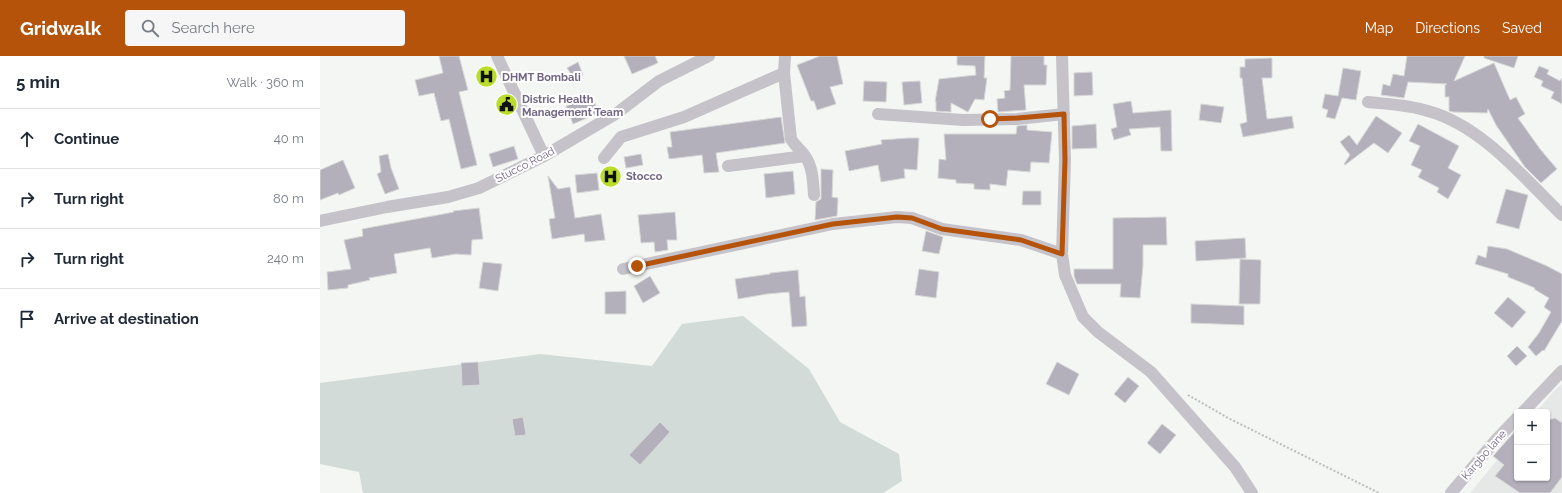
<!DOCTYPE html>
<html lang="en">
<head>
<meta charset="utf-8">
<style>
	:root { --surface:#fff; --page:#f6f6f7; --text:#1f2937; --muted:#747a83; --line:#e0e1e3; --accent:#b45309 }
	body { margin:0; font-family:Raleway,sans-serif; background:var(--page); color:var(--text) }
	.controls { position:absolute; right:12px; bottom:12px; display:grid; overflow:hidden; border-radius:4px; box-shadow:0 1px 3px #0004 }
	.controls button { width:36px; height:36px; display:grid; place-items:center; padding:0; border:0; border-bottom:1px solid var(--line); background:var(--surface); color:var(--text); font:20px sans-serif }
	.stop { position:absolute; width:12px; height:12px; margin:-9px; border:3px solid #b45309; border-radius:50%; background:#fff }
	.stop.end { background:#b45309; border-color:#fff; box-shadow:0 1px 4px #0008 }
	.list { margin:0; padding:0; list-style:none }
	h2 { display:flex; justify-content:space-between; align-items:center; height:52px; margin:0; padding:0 16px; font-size:17px }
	h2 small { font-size:13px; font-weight:400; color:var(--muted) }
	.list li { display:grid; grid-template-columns:26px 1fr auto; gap:12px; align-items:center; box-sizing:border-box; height:60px; padding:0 16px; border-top:1px solid var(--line) }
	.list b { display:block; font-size:15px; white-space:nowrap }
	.list em { font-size:13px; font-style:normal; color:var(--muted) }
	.icon { flex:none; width:22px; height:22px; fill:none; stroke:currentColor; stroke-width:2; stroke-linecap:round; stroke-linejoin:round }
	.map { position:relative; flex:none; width:1242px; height:437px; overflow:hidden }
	header { display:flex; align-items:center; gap:24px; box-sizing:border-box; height:56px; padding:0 20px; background:var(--accent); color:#fff }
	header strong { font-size:19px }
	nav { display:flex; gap:22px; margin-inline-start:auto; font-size:14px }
	.search { width:280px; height:36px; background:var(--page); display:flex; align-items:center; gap:10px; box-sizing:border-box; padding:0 14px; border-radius:4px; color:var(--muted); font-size:15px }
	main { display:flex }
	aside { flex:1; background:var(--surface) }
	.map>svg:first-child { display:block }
</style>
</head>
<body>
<header>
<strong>Gridwalk</strong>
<div class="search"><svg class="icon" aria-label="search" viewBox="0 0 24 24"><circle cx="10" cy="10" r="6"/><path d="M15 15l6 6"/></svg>Search here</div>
<nav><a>Map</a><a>Directions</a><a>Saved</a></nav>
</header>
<main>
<aside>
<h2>5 min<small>Walk · 360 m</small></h2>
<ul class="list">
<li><svg class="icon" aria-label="ahead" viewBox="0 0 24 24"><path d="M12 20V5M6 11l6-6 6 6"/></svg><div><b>Continue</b></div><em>40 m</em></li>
<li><svg class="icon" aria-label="right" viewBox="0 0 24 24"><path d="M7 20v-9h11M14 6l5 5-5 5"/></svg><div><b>Turn right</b></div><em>80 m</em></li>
<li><svg class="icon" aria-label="right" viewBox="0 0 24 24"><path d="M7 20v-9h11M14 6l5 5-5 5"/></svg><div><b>Turn right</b></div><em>240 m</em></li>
<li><svg class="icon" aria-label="arrive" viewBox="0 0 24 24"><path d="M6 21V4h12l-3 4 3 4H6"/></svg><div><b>Arrive at destination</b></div></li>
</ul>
</aside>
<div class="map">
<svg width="1242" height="437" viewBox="0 0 1242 437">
	<rect width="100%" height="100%" fill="#f3f6f3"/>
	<path fill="#e6e7e7" d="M1242 328V437H1150L1197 380V422H1227V356H1216L1234 335Z"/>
	<path fill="#d2dbd8" d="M423 260 489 313 520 366 579 398 582 425 563 437H43L39 416 0 408V327L220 298 332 310 362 268Z"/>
	<path fill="#b3afbb" stroke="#d6d8d6" d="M119 0H139L148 34 139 36 157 109 141 113 129 63 121 65 114 37 99 40 95 24 123 17Z
		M304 0H335L338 7 312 18Z
		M500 0H517L523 28 510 31 516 48 497 54 494 45H491L477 9Z
		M637 0H665L664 22H667L664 44 655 43 648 56 631 47V56L616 55V45L615 46 619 23 656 19 655 10 637 9Z
		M691 0H724V9H727L726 29H704L706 54 678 56 677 43 685 42 684 35 690 34Z
		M1087 0H1145L1134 25 1174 7 1190 44 1196 41 1205 58 1198 62 1220 93 1237 113 1221 127 1205 111 1176 69 1168 53 1167 57 1133 56 1129 55V41H1125V29L1127 28 1088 26 1084 42 1061 39 1063 28 1070 30 1073 18 1084 20Z
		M1164 0H1198L1194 12 1164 2Z
		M952 2V22H942L947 63 972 60 974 72 923 81 920 68 927 66 922 22H920V11H925V3Z
		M258 6 263 19 255 24 247 12Z
		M1219 10 1229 14 1227 18 1240 25 1242 22V48L1231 42 1234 36 1221 30 1223 25 1214 21Z
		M1023 12 1041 15 1036 44 1022 42 1015 63 1006 61 1008 54 1002 52 1005 38 1018 40Z
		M772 16 773 39 754 40V17Z
		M544 25 567 26 566 46 543 45Z
		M600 25 602 47 584 49 582 26Z
		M272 40 279 57 253 68 246 50Z
		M811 45 813 57 851 54 852 95H841L840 71 809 73 811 79 794 84 791 73 797 71 793 48Z
		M881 48 904 51 901 67 879 64Z
		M1056 60 1082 77 1068 97 1054 87 1025 109 1024 108 1030 99 1020 86 1029 79 1037 89Z
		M461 61 465 87 396 97 399 116 384 117 382 99 349 103 347 91H352L350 76Z
		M776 68 777 92 752 93V70Z
		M1098 68 1139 90 1128 112 1141 119 1128 143 1117 136 1119 132 1098 121 1102 114 1091 109 1100 90 1089 85Z
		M707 69V74L732 76 729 107 711 106 710 116 688 114 686 130 670 128V134L654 133V128L636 127V124L618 122 619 103 626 104 624 78H696L697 70Z
		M589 82H599L597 114 584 113 585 122 561 126 558 109 529 115 525 95 562 88 561 84Z
		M194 90 198 103 173 111 169 98Z
		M68 98 71 112 79 133 65 138 57 118 61 116 59 100Z
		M321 98 323 109 306 112 304 101Z
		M23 104 35 132 19 139 18 137 0 144V114Z
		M501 113 513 114 512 141 518 142 517 160 495 164 496 146 501 143Z
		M473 115 475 138 446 142 444 118Z
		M277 117 279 134 257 137 255 119Z
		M228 120 238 133 250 131 255 162 281 158 285 184 265 186 264 178 232 183 229 163 235 162Z
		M1186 133 1208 139 1199 173 1176 167Z
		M703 135H721V149H702Z
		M159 152 163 183 152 184 151 199 136 198 112 202 110 192 74 198 77 217 49 222 50 224 28 229V232L8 234 7 216 31 213 24 184 43 180 42 173 134 156 133 155Z
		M355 156 357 184H347L348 194 335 196 334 186 321 187 318 159Z
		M846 161 847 189H823V209L820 242 800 241 801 228H757L754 220V213H793V162Z
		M606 175 623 181 619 198 602 195Z
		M925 182 926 202 876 205 875 185Z
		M1168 190 1187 193 1227 210 1242 218V265L1224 295 1223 294 1216 300 1208 291 1219 277 1231 256 1224 251 1229 242 1214 233 1215 232 1188 221V218L1155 208 1158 199 1166 202Z
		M920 203 941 204 940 248H919Z
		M163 206 182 208 178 235 159 232Z
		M599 213 619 216 616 242 595 239Z
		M478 214 480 241 485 240 487 270 472 271 469 236 447 238 418 243 415 223 450 218V217Z
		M330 220 340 237 323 247 314 230Z
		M306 235V258H285V236Z
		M1188 241 1206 256 1192 272 1174 257Z
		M871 248 924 250V269L871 267Z
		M1197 290 1207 300 1196 310 1187 300Z
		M158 306 160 329 142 330 141 307Z
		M737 306 759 318 749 339 726 328Z
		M808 321 819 330 805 347 794 338Z
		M203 361 206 379 195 380 192 363Z
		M1235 362 1242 367V421L1230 437H1200L1175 420 1184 409 1173 400 1197 373V422H1227V364Z
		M340 366 350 376 320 409 309 399Z
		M842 368 856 379 840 398 827 387Z"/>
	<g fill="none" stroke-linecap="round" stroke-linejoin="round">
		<path stroke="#bcbabf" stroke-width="2" stroke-dasharray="2 2" stroke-linecap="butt" d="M868 339 908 362 1059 437"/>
		<path stroke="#c5c2c9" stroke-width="12" d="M177 0 224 100
			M742 0 745 104 742 198 745 219 763 261 778 276 831 316 915 411 932 437
			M464 17 471 83C475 90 481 94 485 100 493 111 493 126 494 139
			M1048 46C1067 48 1090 49 1108 55 1162 70 1203 121 1242 159
			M558 58 643 64 697 63 744 58
			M284 102 301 81 364 61 464 17 465 0
			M408 110 485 100
			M0 165 67 151 128 141 159 132 224 100 297 57 339 25 389 0
			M303 213 513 168 577 161 592 162 622 173 701 184 742 198
			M1203 356 1242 315
			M1131 437 1176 384 1197 362"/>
	</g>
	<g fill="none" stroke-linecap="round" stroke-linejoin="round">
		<path stroke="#b45309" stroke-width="5" d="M317 210 513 168 577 161 592 162 622 173 701 184 742 198 745 104 744 58 698 62 670 63"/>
	</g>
	<defs>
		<symbol id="hospital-disc" viewBox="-11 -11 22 22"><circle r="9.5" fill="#badd2c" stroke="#fff"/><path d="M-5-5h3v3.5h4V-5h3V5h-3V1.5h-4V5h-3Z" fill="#111"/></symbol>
		<symbol id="civic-disc" viewBox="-11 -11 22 22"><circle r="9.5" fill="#badd2c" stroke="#fff"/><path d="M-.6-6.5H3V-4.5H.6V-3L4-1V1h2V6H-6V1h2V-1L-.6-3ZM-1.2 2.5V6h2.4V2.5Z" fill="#111"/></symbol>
	</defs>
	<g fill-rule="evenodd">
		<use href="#hospital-disc" x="154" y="8" width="25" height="25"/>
		<use href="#civic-disc" x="174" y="36" width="25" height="25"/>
		<use href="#hospital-disc" x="278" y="108" width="25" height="25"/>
	</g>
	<g text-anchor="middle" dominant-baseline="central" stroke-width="4" stroke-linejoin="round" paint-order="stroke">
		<g font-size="11" font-weight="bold" fill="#726683" stroke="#fff" text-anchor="start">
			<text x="182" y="21">DHMT Bombali</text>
			<text x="202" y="43">Distric Health<tspan x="202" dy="13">Management Team</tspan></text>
			<text x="306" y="120">Stocco</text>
		</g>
		<g font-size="11" fill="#726683" stroke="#fff">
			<text transform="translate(205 109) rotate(-27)">Stucco Road</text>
			<text transform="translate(1164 399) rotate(-49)">Kargbo lane</text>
		</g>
	</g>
</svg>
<div class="controls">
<button>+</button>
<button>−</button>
</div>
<div class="stop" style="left:670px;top:63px"></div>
<div class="stop end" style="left:317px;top:210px"></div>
</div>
</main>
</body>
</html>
